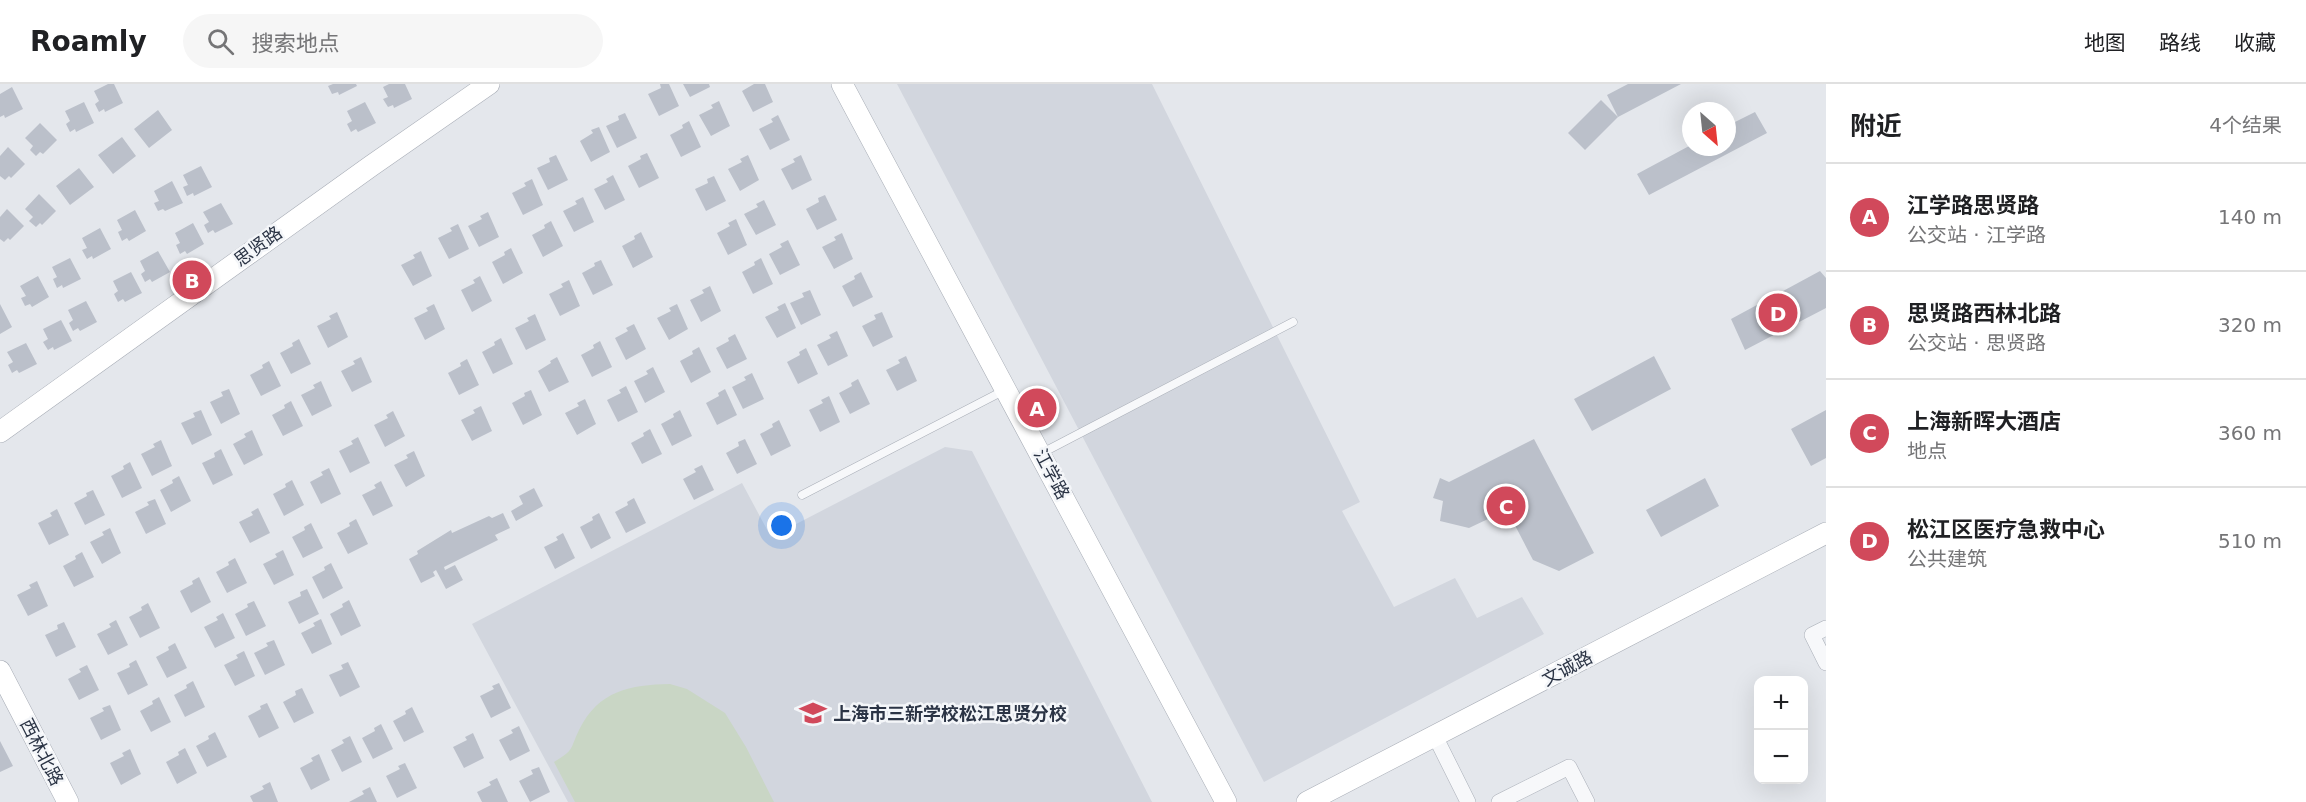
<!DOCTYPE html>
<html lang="zh">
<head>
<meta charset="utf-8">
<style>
	:root { --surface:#fff; --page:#f6f6f6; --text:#202124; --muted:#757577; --line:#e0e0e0; --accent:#d1495b }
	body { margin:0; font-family:"DejaVu Sans","Noto Sans SC",sans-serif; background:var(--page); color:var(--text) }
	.controls { position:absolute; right:18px; bottom:18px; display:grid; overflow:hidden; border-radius:12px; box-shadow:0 6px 24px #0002 }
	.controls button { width:54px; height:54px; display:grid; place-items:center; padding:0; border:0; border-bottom:2px solid var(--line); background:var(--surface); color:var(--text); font:30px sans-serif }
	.compass { position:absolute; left:1682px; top:18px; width:54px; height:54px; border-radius:50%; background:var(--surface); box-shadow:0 6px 24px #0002; rotate:153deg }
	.you { position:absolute; left:782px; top:442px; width:21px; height:21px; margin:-15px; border:4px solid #fff; border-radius:50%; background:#1a73e8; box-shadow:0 0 0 9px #1a73e833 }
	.badge { display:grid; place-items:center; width:39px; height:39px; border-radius:50%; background:var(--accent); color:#fff; font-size:20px; font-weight:700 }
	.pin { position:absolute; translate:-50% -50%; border:3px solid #fff; box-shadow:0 2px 6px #0006 }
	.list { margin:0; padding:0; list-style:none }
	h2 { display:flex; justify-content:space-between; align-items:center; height:78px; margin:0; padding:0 24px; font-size:26px }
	h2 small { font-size:20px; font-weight:400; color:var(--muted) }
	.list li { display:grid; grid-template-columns:39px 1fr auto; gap:18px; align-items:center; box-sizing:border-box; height:108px; padding:0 24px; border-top:2px solid var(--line) }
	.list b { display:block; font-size:22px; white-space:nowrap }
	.list p { margin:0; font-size:20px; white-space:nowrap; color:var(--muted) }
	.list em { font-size:20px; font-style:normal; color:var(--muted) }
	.icon { flex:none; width:33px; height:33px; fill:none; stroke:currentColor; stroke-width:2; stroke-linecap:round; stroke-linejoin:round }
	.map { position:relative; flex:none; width:1826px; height:718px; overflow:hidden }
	header { display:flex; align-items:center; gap:36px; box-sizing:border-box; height:84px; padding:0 30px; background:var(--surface); border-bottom:2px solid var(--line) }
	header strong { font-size:28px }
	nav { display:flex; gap:33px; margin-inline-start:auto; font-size:21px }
	.search { width:420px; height:54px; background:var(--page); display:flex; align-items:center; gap:15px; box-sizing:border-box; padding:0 21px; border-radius:33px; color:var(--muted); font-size:22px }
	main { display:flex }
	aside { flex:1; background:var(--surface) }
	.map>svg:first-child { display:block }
</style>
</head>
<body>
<header>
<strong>Roamly</strong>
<div class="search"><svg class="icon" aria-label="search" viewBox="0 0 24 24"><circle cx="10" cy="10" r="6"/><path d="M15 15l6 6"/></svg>搜索地点</div>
<nav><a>地图</a><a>路线</a><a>收藏</a></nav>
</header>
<main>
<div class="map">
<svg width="1826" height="718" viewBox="0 0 1826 718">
	<rect width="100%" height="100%" fill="#e4e7ec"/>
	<path fill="#d2d6de" d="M897 0H1152L1360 418 1342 427 1394 523 1455 494 1477 534 1522 513 1544 550 1264 698Z
		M945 363 972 367 1152 718H568L472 540 742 399 771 453Z"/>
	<path fill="#c9d6c5" d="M670 600 687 605 725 629 746 663 774 718H575L554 678C575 665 569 667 579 646 599 606 630 601 670 600Z"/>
	<path fill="#bbc0ca" d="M108 0H114L123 19 105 28 104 25 99 28 95 20 99 17 94 7Z
		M333 0H356L357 2 339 11 338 8 332 10 328 2Z
		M389 0H405L412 15 394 24 393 21 388 23 383 15 388 13 383 3Z
		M660 0H669L679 22 659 32 648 10 661 4Z
		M683 0H709L710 3 690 13Z
		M754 0H765L773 18 753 28 742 7Z
		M1628 0H1681L1618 33 1585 66 1568 49 1601 16 1618 33 1607 11Z
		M12 3 23 25 5 34 4 31 0 33V10Z
		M719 17 730 42 711 52 699 31 713 24 711 21Z
		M84 18 94 39 76 48 75 45 70 48 66 40 70 37 65 27Z
		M365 18 376 39 358 48 356 45 351 48 347 40 352 37 347 27Z
		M158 26 172 46 149 64 134 45Z
		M1755 28 1767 49 1649 111 1637 90 1691 61V63H1727V42Z
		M625 29 637 54 617 64 606 42 619 36 618 32Z
		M778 31 790 56 770 66 759 45 773 38 771 35Z
		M689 37 701 63 681 73 670 51 683 44 682 41Z
		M40 39 57 56 43 70 40 68 36 72 30 66 33 62 25 54Z
		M599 43 610 68 591 78 580 57 593 49 591 46Z
		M122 53 136 72 113 90 98 71Z
		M8 63 25 80 11 94 9 92 5 96 0 92V72Z
		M647 69 659 94 639 104 628 82 641 75 640 72Z
		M556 71 568 96 548 106 537 84 550 78 549 74Z
		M748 71 759 96 740 107 728 85 742 78 740 75Z
		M801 71 812 96 792 106 781 85 795 78 793 75Z
		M201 82 212 103 194 112 193 109 187 112 183 103 188 101 183 91Z
		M79 84 94 103 70 121 56 102Z
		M613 91 625 116 605 126 594 105 608 98 606 95Z
		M714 92 726 117 706 127 695 105 708 99 707 95Z
		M532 95 543 121 523 131 512 109 526 102 524 99Z
		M172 97 183 119 165 127 163 125 158 127 154 119 159 117 154 107Z
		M39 110 56 127 42 141 40 139 36 143 29 137 33 133 25 125Z
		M825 111 837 136 817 146 806 125 819 118 818 114Z
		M583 113 594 138 574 148 563 127 577 120 575 117Z
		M764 116 776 141 756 151 744 130 758 123 756 120Z
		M221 119 233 140 215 149 213 146 208 149 204 141 209 138 203 128Z
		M7 125 24 142 10 156 8 154 4 158 0 155V133Z
		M135 126 146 147 129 157 127 154 122 157 118 148 122 146 117 136Z
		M488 128 499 153 479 163 468 142 482 135 480 132Z
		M736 135 747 161 728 171 717 149 730 142 728 139Z
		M551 137 563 162 543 173 532 151 545 144 544 141Z
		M193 139 204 160 187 170 185 167 180 170 176 161 180 159 175 149Z
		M458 140 469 165 449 175 438 154 452 147 450 144Z
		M100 144 111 165 93 175 92 172 87 175 82 166 87 164 82 154Z
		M641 148 653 173 633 184 622 162 635 155 634 152Z
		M842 149 853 175 834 185 822 163 836 156 834 153Z
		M788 156 800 181 780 191 769 170 782 163 780 160Z
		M511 164 523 189 503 200 492 178 505 171 504 168Z
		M158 167 170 188 152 198 150 195 145 198 141 190 145 187 140 177Z
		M421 167 432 192 413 202 401 181 415 174 413 171Z
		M70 174 81 195 63 204 62 201 57 204 53 195 57 193 52 183Z
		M761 174 773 200 753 210 742 188 755 181 754 178Z
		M601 176 613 201 593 211 582 189 595 182 594 179Z
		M1820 187 1826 194V224L1745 266 1731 235Z
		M131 188 142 209 125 218 123 215 118 218 114 210 118 207 113 197Z
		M861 188 873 213 853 223 842 202 855 195 854 192Z
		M38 192 49 213 32 223 30 220 25 222 21 214 26 212 20 202Z
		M480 192 492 217 472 228 461 206 475 199 473 196Z
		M569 196 580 222 560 232 549 210 563 203 561 200Z
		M710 202 721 227 701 238 690 216 704 209 702 206Z
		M810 206 821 231 801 241 790 219 804 213 802 209Z
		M86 217 97 238 80 247 78 244 73 247 69 239 73 236 68 226Z
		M785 219 796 244 777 254 765 233 779 226 777 223Z
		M0 220 12 243 0 250Z
		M434 220 445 245 425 256 414 234 428 227 426 224Z
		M677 220 688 245 669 256 657 234 671 227 669 224Z
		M337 228 348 253 328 264 317 242 331 235 329 232Z
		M882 228 893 253 873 263 862 242 876 235 874 231Z
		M535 230 546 256 526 266 515 244 529 237 527 234Z
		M61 236 72 257 54 266 53 263 48 266 43 258 48 255 43 245Z
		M634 240 646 265 626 276 615 254 628 247 626 244Z
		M837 247 848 272 828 282 817 261 831 254 829 251Z
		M735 250 747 275 727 285 716 264 729 257 728 254Z
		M501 254 513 280 493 290 482 268 495 261 494 258Z
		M299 255 311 280 291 290 280 269 293 262 292 259Z
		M600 257 612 283 592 293 581 271 594 264 593 261Z
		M26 259 37 280 19 289 17 286 12 289 8 281 13 278 7 268Z
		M699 263 711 288 691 299 680 277 693 270 692 267Z
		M806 264 818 290 798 300 787 278 800 271 799 268Z
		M906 272 917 297 897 307 886 286 900 279 898 276Z
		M1654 272 1671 305 1592 347 1574 315Z
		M361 273 372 298 352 308 341 287 355 280 353 277Z
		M557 273 569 298 549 308 538 287 551 279 550 277Z
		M467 275 479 301 459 311 448 289 461 282 460 279Z
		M269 277 281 302 261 312 250 291 263 284 262 281Z
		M653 283 665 308 645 319 634 297 648 290 646 287Z
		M752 289 764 315 743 325 732 303 746 296 744 293Z
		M858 295 870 320 850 330 839 309 852 302 851 299Z
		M321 297 332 322 312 332 301 311 315 304 313 301Z
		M626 302 638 328 618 338 607 316 621 309 619 306Z
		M229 305 240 330 221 340 210 318 223 312 221 308Z
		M725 305 737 331 717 341 706 319 719 312 718 309Z
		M531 306 542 331 523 341 512 319 525 312 524 309Z
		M829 312 840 338 820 348 809 326 823 319 821 316Z
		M585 315 596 340 577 351 565 329 579 322 577 319Z
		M291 317 303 342 283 352 272 331 285 324 284 321Z
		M481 322 492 347 472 357 461 336 475 329 473 326Z
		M201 326 212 351 192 361 181 339 195 333 193 329Z
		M680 326 692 352 672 362 661 340 674 333 673 330Z
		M1826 326V374L1811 382 1791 345Z
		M393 327 405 352 385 363 374 341 388 334 386 331Z
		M779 336 791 362 771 372 760 350 773 343 772 340Z
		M650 345 662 370 642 380 631 359 644 352 643 349Z
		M252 346 263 371 244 381 233 360 246 353 244 350Z
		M358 353 370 379 350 389 339 367 353 360 351 357Z
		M745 355 757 380 737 390 726 369 739 362 738 358Z
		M1534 355 1594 469 1559 487 1533 476 1507 426 1469 444 1440 437 1443 417 1433 414 1440 394 1449 398Z
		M161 356 172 382 152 392 141 370 155 363 153 360Z
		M221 365 233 391 213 401 202 379 215 373 214 369Z
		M414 367 425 392 406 403 394 381 408 374 406 371Z
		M130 378 142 404 122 414 111 392 124 385 123 382Z
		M702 381 714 406 694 416 683 395 696 388 694 385Z
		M329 384 341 410 321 420 310 398 323 391 321 388Z
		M179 392 191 417 171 428 160 406 173 399 172 396Z
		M1705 394 1719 422 1661 453 1646 426Z
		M292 396 304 421 284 432 273 410 286 403 285 400Z
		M381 397 393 422 373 432 362 411 376 404 374 401Z
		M534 404 543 422 516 437 511 427 523 420 519 412Z
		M93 406 105 431 85 441 74 419 87 412 86 409Z
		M634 414 646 439 626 449 615 428 628 421 627 418Z
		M155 415 166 440 146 450 135 428 149 421 147 418Z
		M258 424 270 449 250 459 239 438 253 431 251 428Z
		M57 425 69 451 49 461 38 439 52 432 50 429Z
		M503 429 510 444 495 451 498 456 444 483 445 486 455 481 463 496 446 505 436 486 433 488 435 492 421 499 409 475 418 470 417 467 451 446 452 449 489 432 492 434Z
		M599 429 611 454 591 465 580 443 593 436 592 433Z
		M356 435 368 460 348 470 337 449 350 442 349 439Z
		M311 439 323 464 303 474 292 453 305 446 304 443Z
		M110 444 121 469 102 480 90 458 104 451 102 448Z
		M563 449 575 474 555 485 544 463 558 456 556 453Z
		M283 466 294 491 274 501 263 480 277 473 275 470Z
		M82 468 94 493 74 503 63 482 76 475 75 472Z
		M235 474 247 499 227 509 216 488 229 481 228 478Z
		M331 479 343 504 323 515 312 493 325 486 324 483Z
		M199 493 211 518 191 529 180 507 193 500 192 497Z
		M37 497 48 522 28 532 17 511 31 504 29 501Z
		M307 505 319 530 299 540 288 518 301 512 300 508Z
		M349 516 361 542 341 552 330 530 343 523 342 520Z
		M254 517 266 542 246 552 235 530 248 523 247 520Z
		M148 519 160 544 140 554 129 533 142 526 141 523Z
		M223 529 235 554 215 564 204 543 218 536 216 533Z
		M321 535 332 560 312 570 301 549 315 542 313 539Z
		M116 536 128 561 108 571 97 550 111 543 109 540Z
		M64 538 76 563 56 573 45 551 58 545 57 541Z
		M274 556 285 581 265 591 254 569 268 562 266 559Z
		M175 559 187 584 167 594 156 573 169 566 168 563Z
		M244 567 255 592 235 602 224 581 238 574 236 571Z
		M136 576 148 601 128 611 117 589 130 583 129 580Z
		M348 578 360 603 340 613 329 591 343 585 341 581Z
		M87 581 99 606 79 616 68 595 81 588 79 585Z
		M193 597 205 623 185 633 174 611 187 604 186 601Z
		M499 599 511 624 491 634 480 612 494 605 492 602Z
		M302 604 314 629 294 639 283 618 296 611 295 607Z
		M159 613 171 638 151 648 140 627 153 620 152 617Z
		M267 619 279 644 259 654 248 632 261 625 260 622Z
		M110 621 121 646 101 656 90 634 104 627 102 624Z
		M412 623 424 648 404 658 393 637 406 630 405 627Z
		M381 640 393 665 373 675 362 654 375 647 374 644Z
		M519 642 530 667 510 677 499 656 513 649 511 646Z
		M215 648 227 673 207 683 196 662 209 655 208 652Z
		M473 649 484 674 464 684 453 663 467 656 465 653Z
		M350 652 362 678 342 688 331 666 344 659 342 656Z
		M0 657 13 682 0 688Z
		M185 664 197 689 177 700 166 678 179 671 178 668Z
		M130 665 141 690 121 701 110 679 124 672 122 669Z
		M319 670 330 696 311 706 300 684 313 677 311 674Z
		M405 679 417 704 397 714 386 692 400 685 398 682Z
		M539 683 550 708 530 718 519 697 533 690 531 686Z
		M497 694 508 718H482L477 708 491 701 489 698Z
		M270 698 278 718H253L250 712 264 705 262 702Z
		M370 703 377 718H349L364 710 362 707Z"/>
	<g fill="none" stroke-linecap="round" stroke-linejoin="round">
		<defs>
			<path id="lane" d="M1042 369 1293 238
				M802 411 1003 307"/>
			<path id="street" d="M1826 544 1812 551 1826 579
				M1435 652 1468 718
				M1499 718 1569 683 1587 718"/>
			<path id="secondary" d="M842 0 1226 718
				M0 348 371 82 489 0
				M0 587 68 718
				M1307 718 1826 449"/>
		</defs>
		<use href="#lane" stroke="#a9aeb7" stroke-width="9"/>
		<use href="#street" stroke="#a9aeb7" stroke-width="16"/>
		<use href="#secondary" stroke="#a9aeb7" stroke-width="22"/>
		<use href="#lane" stroke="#f7f8fa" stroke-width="8"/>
		<use href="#street" stroke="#f7f8fa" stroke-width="15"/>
		<use href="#secondary" stroke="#fff" stroke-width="21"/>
	</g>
	<defs>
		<symbol id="school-bare" viewBox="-9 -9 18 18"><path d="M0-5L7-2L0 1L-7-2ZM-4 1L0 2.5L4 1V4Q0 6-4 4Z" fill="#d1495b" stroke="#f4f6f9" stroke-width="2.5" paint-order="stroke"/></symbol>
	</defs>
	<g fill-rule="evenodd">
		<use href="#school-bare" x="794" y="610" width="38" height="38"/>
	</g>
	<g text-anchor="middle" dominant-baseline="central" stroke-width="5" stroke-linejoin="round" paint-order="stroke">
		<g font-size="18" fill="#2b3445" stroke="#f4f6f9">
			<text transform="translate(258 162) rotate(-36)">思贤路</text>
			<text transform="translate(1052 390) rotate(62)">江学路</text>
			<text transform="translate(1567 584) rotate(-28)">文诚路</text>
			<text transform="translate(42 668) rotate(63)">西林北路</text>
		</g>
		<g font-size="18" font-weight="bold" fill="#2b3445" stroke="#f4f6f9" text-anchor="start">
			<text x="833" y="629">上海市三新学校松江思贤分校</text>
		</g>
	</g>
</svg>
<div class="controls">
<button>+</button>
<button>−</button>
</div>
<svg class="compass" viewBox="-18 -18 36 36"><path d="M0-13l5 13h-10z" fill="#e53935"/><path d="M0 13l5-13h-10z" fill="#757577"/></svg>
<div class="you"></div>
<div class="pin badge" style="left:1037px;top:324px">A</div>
<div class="pin badge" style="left:192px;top:196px">B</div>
<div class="pin badge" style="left:1506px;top:422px">C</div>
<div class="pin badge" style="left:1778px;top:229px">D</div>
</div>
<aside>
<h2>附近<small>4个结果</small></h2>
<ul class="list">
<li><span class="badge">A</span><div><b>江学路思贤路</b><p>公交站 · 江学路</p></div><em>140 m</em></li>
<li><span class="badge">B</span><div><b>思贤路西林北路</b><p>公交站 · 思贤路</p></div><em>320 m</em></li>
<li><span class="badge">C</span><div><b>上海新晖大酒店</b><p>地点</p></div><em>360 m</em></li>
<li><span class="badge">D</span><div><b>松江区医疗急救中心</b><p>公共建筑</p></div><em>510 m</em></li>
</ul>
</aside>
</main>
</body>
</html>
